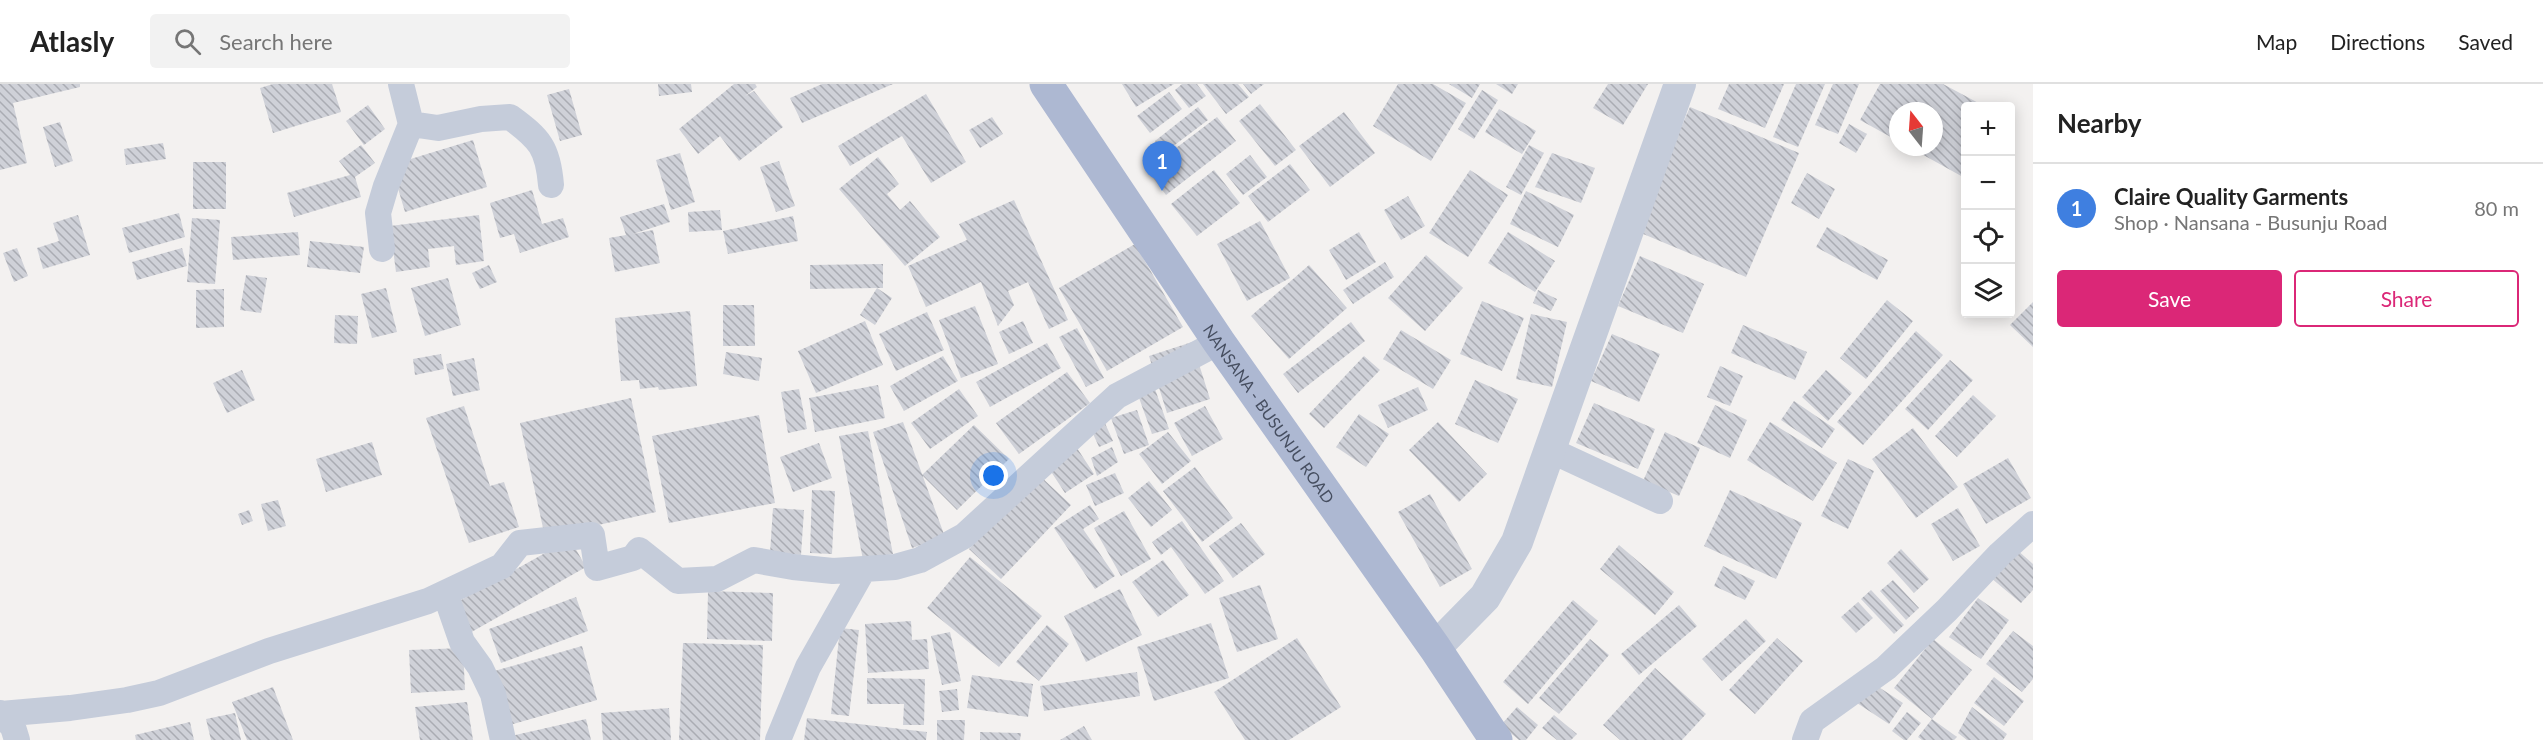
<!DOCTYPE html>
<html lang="en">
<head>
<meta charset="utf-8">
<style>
	:root { --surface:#fff; --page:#f2f2f2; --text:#222; --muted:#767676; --line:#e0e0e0; --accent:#db2777 }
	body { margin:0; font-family:Lato,sans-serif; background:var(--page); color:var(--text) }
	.controls { position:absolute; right:18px; top:18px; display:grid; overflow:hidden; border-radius:6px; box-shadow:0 3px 15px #0003 }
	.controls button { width:54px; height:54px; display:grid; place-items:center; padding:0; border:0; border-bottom:2px solid var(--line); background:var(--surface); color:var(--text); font:30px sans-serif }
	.compass { position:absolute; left:1889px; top:18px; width:54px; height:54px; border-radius:50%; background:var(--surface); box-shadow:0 3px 15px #0003; rotate:343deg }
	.you { position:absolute; left:994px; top:392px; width:21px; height:21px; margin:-15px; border:4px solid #fff; border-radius:50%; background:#1a73e8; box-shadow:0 0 0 9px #1a73e833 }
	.badge { display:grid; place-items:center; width:39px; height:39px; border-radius:50%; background:var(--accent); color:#fff; font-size:20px; font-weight:700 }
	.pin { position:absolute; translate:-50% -50px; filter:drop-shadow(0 2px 3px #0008) }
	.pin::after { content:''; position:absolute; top:32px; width:21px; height:18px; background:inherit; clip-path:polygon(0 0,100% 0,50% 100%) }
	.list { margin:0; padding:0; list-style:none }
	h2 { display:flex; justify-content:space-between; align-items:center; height:78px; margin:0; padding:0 24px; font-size:26px }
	h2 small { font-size:20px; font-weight:400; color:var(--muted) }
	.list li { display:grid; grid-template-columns:39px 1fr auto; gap:18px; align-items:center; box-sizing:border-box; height:90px; padding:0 24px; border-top:2px solid var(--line) }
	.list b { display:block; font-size:22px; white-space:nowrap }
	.list p { margin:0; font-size:20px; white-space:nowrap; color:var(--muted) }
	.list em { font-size:20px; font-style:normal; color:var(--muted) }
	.actions { display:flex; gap:12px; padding:18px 24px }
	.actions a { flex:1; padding:14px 0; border:2px solid var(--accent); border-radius:6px; text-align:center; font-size:21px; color:var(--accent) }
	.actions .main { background:var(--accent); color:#fff }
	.icon { flex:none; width:33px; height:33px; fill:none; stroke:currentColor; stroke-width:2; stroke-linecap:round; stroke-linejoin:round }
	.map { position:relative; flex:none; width:2033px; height:656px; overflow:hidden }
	header { display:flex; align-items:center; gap:36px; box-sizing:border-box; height:84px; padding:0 30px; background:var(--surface); border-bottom:2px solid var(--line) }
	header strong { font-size:28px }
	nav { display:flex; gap:33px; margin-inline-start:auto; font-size:21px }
	.search { width:420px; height:54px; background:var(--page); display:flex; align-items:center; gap:15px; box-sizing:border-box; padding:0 21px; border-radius:6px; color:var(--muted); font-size:22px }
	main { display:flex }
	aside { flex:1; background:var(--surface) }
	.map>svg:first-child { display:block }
</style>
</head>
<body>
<header>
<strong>Atlasly</strong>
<div class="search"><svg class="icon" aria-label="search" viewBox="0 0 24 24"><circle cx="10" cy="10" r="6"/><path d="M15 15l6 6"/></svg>Search here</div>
<nav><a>Map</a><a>Directions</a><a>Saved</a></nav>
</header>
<main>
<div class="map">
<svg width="2033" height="656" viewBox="0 0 2033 656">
	<defs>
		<pattern id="building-back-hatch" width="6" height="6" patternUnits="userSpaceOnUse" patternTransform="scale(1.5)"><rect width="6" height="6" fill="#cfd1d8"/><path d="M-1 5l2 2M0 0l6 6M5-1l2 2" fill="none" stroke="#aaacb3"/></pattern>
	</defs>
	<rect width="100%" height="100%" fill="#f3f1f0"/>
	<path fill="url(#building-back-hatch)" d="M0 0H80V3L13 19 27 79 0 86Z
		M273 0H332L341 28 273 49 260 4Z
		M658 0H691L692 8 659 12Z
		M734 0H755L757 3 745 12 754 7 783 43 739 77 720 52 698 70 679 45Z
		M822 0H893L802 39 790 14Z
		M1122 0H1174L1136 23Z
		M1182 0H1197L1206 12 1189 24 1175 6Z
		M1203 0H1238L1249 13 1226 30Z
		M1243 0H1264L1251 10Z
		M1398 0H1433L1466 19 1431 77 1373 42Z
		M1449 0H1480L1472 14Z
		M1496 0H1518L1512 10Z
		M1608 0H1648L1623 41 1593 24Z
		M1729 0H1784L1765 44 1718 25Z
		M1796 0H1825L1798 63 1773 53Z
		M1833 0H1859L1838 50 1815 41Z
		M1880 0H1943L1984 22H1966V88L1963 93 1909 63H1934V27H1898V57L1860 36Z
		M569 5 582 51 560 57 547 11Z
		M1482 6 1498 16 1474 55 1458 45Z
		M1169 8 1182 25 1150 49 1137 32Z
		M926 10 966 78 931 99 902 52 850 82 838 62Z
		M1260 20 1296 66 1275 82 1239 37Z
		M368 21 385 45 364 61 346 37Z
		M1198 23 1208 36 1164 69 1155 57Z
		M1690 23 1799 69 1746 193 1636 147Z
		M1499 25 1536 47 1522 70 1485 48Z
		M1344 28 1375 69 1330 103 1299 62Z
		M992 33 1003 50 980 64 969 46Z
		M1217 33 1236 57 1166 111 1147 86Z
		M60 38 73 77 55 83 43 43Z
		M1849 40 1867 50 1856 69 1839 59Z
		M473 56 487 103 405 128 391 81Z
		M163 59 166 75 126 81 124 65Z
		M361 61 375 79 355 93 361 113 294 133 287 109 350 91 339 77Z
		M1529 61 1544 69 1521 111 1506 103Z
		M680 69 695 118 671 126 656 76Z
		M1552 69 1595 84 1581 119 1535 103Z
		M1250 71 1267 93 1243 111 1226 90Z
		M878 73 899 100 887 110 900 126 910 117 940 153 905 182 839 105Z
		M779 77 795 122 776 128 760 83Z
		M193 78H226V125H193Z
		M1290 80 1310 106 1268 138 1248 112Z
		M1214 86 1240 119 1197 152 1171 120Z
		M1470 86 1508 111 1468 173 1429 149Z
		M1807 89 1835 105 1819 135 1791 119Z
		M532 106 542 140 563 134 569 153 520 169 514 150 500 154 490 119Z
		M1526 107 1574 131 1558 163 1510 140Z
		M1408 112 1425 142 1401 156 1384 126Z
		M1014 116 1068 236 1049 245 1028 198 1008 207 1014 221 998 242 981 198 926 223 908 182 967 156 959 140Z
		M664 120 670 138 633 150 653 146 660 179 615 188 609 154 626 151 620 133Z
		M720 126 722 146 689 148 688 128Z
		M179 129 185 153 129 169 122 144Z
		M78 131 90 171 43 185 37 164 59 157 53 139Z
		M479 131 484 177 456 181 454 162 428 165 430 183 396 188 390 142Z
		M793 132 798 157 728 170 723 147Z
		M192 134 220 136 215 200 187 198Z
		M1260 137 1290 194 1247 217 1217 160Z
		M1827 143 1888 176 1877 196 1816 163Z
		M298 148 300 171 233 176 231 153Z
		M1359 148 1376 178 1346 196 1329 166Z
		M1508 148 1555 177 1535 208 1488 179Z
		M310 157 364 163 360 189 307 183Z
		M1135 160 1183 243 1107 287 1059 204Z
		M17 164 28 192 14 198 3 169Z
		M182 164 187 182 137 196 132 178Z
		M1426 171 1463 204 1425 247 1388 214Z
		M1640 172 1704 200 1683 249 1618 222Z
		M1385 178 1394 193 1353 220 1343 206Z
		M883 180V204H877L892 214 875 241 860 231 877 204 810 205V181Z
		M489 181 497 198 480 205 472 189Z
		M1309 181 1347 224 1289 275 1251 232Z
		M246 191 267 194 261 229 240 226Z
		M448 194 461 241 425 252 411 204Z
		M386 204 397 248 372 254 361 210Z
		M224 205V243L196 244V206Z
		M1538 206 1557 215 1551 227 1533 219Z
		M1887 216 1913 237 1866 295 1840 274Z
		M1482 217 1524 234 1502 287 1460 270Z
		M2033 218V263L2010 241Z
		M723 221H754L755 262H723Z
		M975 222 998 280 961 294 939 236Z
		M690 227 697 302 659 306 658 303 640 305 639 296 621 297 615 234Z
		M927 228 944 266 896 287 879 250Z
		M1531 230 1567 238 1552 303 1516 295Z
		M335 231 358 232 357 260 334 259Z
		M865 237 883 281 816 309 798 267Z
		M1023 237 1033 259 1009 270 999 248Z
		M1351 238 1365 257 1298 309 1283 290Z
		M1743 241 1807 268 1795 296 1731 269Z
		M1077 244 1104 294 1086 303 1059 253Z
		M1401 246 1451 276 1433 305 1383 275Z
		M1916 247 1943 271 1863 361 1837 338Z
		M1612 250 1660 270 1639 318 1591 297Z
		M1192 258 1210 315 1167 329 1149 272Z
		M1047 259 1061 284 990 323 976 298Z
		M726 268 762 274 759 297 723 290Z
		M441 270 444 285 415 291 413 275Z
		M943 272 958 297 904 327 890 302Z
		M1364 272 1380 286 1324 344 1309 330Z
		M474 274 480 306 453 312 446 280Z
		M1950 276 1973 296 1928 346 1905 325Z
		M1720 282 1743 292 1730 322 1707 313Z
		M242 286 255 316 227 329 213 299Z
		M1826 286 1852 309 1828 337 1802 313Z
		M1067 288 1090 319 1019 370 996 339Z
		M1475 296 1518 315 1498 359 1455 340Z
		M878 301 885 334 815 348 809 314Z
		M1418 303 1428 326 1388 344 1378 321Z
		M799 305 807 345 788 349 781 308Z
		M959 305 978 332 930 365 911 339Z
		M1155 305 1169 345 1152 350 1138 311Z
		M1973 311 1996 332 1957 373 1935 352Z
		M631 314 656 428 545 453 520 339Z
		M1794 317 1835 345 1822 364 1781 336Z
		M1594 319 1655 345 1638 385 1576 359Z
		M1715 321 1747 336 1730 374 1697 359Z
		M464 322 490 402 504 398 519 443 469 459 426 334Z
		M1205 322 1223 355 1192 372 1174 339Z
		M1137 326 1149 361 1124 370 1111 334Z
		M1359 330 1389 350 1366 383 1336 363Z
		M759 331 775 419 669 439 652 352Z
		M1104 337 1113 357 1099 363 1090 343Z
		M903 338 945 453 912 464 873 348Z
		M1438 338 1487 390 1459 418 1409 366Z
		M1770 338 1837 379 1813 417 1747 376Z
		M974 341 1009 375 957 426 922 391Z
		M1913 344 1958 403 1916 434 1872 375Z
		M868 347 893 470 863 476 839 352Z
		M1168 348 1191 377 1162 400 1139 370Z
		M1665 348 1700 364 1679 412 1643 397Z
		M372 358 382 391 326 408 316 375Z
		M819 359 832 394 793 408 780 373Z
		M1112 363 1118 378 1097 392 1091 374Z
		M1077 364 1094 390 1065 409 1048 383Z
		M2008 374 2031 414 1986 440 1963 400Z
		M1848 375 1874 387 1848 445 1821 432Z
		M1195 383 1233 434 1202 458 1163 407Z
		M1115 389 1124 409 1095 422 1086 401Z
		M1039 391 1071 421 1001 495 969 465Z
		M1149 397 1172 426 1151 443 1128 414Z
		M812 406 835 407 832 470 810 469Z
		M1730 406 1802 439 1776 495 1704 462Z
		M1430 410 1472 485 1440 503 1398 428Z
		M278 416 286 442 268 447 261 420Z
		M1090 421 1099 435 1083 445 1115 492 1095 505 1054 444Z
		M773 424 804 426 801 471 770 469Z
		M1958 424 1980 462 1953 477 1931 440Z
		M249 426 253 437 242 441 238 430Z
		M1124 427 1151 475 1121 492 1094 444Z
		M1182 437 1224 497 1205 510 1171 463 1161 471 1152 458Z
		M1241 439 1265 470 1233 494 1209 462Z
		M570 455 586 483 468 550 452 521Z
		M1619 461 1674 508 1655 531 1600 485Z
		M1901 465 1929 495 1914 509 1887 479Z
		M2016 465 2033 480V506L2021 519 1991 494Z
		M970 473 1042 532 999 583 927 524Z
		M1163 476 1189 511 1158 533 1132 498Z
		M1723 482 1755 497 1745 516 1714 502Z
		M1893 496 1919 524 1906 536 1880 507Z
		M1260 501 1278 555 1237 568 1219 514Z
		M1120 505 1142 551 1086 578 1064 532Z
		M1871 506 1904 541 1894 550 1861 515Z
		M708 507 773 509 772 557 707 555Z
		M576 513 588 547 501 579 489 545Z
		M1978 514 2009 536 1981 575 1949 553Z
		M1573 516 1598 537 1528 620 1503 598Z
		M1858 518 1873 534 1856 549 1841 533Z
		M1679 521 1697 542 1639 591 1621 570Z
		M1746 535 1766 557 1722 597 1702 575Z
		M911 537 912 556 927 555 929 585 868 589 865 540Z
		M1211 539 1229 594 1154 617 1137 563Z
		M1047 541 1069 560 1039 597 1016 578Z
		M840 544 859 546 849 632 831 630Z
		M2013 547 2033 562V595L2022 608 1986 580Z
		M950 548 961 597 942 601 931 552Z
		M1297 554 1341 623 1289 656H1245L1214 608Z
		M1777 554 1803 577 1755 630 1729 606Z
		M1590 555 1609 571 1559 630 1539 614Z
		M1933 555 1972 586 1932 635 1894 604Z
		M683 559 763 561 760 656H679Z
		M582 562 597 616 506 642 491 588Z
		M463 564 465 606 411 609 409 566Z
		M1655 584 1706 630 1682 656H1620L1603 641Z
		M1137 588 1140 612 1044 627 1040 602Z
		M972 591 1033 600 1028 633 967 624Z
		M1994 593 2024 617 2004 642 1974 619Z
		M867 594 925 595 924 641H903L904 620H867Z
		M1871 598 1903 619 1889 640 1857 619Z
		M273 603 293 656H247L232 618Z
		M957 605 959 626 942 628 939 607Z
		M467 618 473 656H420L415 623Z
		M1517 623 1538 641 1526 656H1519L1501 641Z
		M1972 623 2007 650 2003 656H1967L1958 649Z
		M669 624 671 656H603L601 629Z
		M1907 628 1921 639 1907 656H1904L1892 647Z
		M235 629 241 656H211L206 635Z
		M1554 631 1577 650 1571 656H1557L1542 644Z
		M807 634 927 648 926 656H804Z
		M586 635 591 656H512L511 652Z
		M1932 635 1957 653 1954 656H1922L1918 653Z
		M937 636H965L964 656H937Z
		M190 638 194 656H136L135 651Z
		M1084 642 1092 656H1060Z
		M980 648 1021 649 1020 656H980Z"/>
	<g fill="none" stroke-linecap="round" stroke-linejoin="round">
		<path stroke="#c5ccda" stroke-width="26" d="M411 40 438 44 481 35 510 33C540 55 548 64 551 101
			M382 165 378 129 386 102 411 40 401 0
			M1550 366 1660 417
			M445 509 462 558 480 583 493 610 503 656
			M0 629 13 643 17 656
			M0 630 70 624 127 616 159 609 269 567 428 517 502 482 520 459 592 451 597 484 633 474 639 466 678 497 717 495 754 476 793 483 833 487 895 483 920 476 964 452 1117 312 1219 258
			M778 656 808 583 863 486
			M1805 656 1812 637 1886 584 1947 526 2000 470 2033 440"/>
		<path stroke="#c5ccda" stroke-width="32" d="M1435 564 1485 513 1517 458 1680 0"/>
		<path stroke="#adb8d2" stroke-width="33" id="s1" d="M1046 0 1219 258 1435 564 1496 656"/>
	</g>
	<g text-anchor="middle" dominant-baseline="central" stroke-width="5" stroke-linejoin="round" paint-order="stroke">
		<g font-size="16" fill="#464e60" stroke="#fff">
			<text stroke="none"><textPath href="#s1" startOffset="398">NANSANA - BUSUNJU ROAD</textPath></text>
		</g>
	</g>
</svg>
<div class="controls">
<button>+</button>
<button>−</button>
<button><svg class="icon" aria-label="locate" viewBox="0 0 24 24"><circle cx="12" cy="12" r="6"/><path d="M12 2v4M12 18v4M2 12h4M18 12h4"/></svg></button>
<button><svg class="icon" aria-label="layers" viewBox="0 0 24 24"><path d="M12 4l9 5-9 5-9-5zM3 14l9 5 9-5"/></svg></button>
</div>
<svg class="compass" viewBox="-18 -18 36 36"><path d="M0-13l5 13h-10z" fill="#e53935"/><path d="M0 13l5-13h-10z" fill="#767676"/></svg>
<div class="you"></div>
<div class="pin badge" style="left:1162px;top:107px;background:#3f7fe0">1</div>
</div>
<aside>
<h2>Nearby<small></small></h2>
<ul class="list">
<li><span class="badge" style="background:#3f7fe0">1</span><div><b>Claire Quality Garments</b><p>Shop · Nansana - Busunju Road</p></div><em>80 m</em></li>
</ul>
<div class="actions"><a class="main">Save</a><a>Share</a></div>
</aside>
</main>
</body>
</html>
